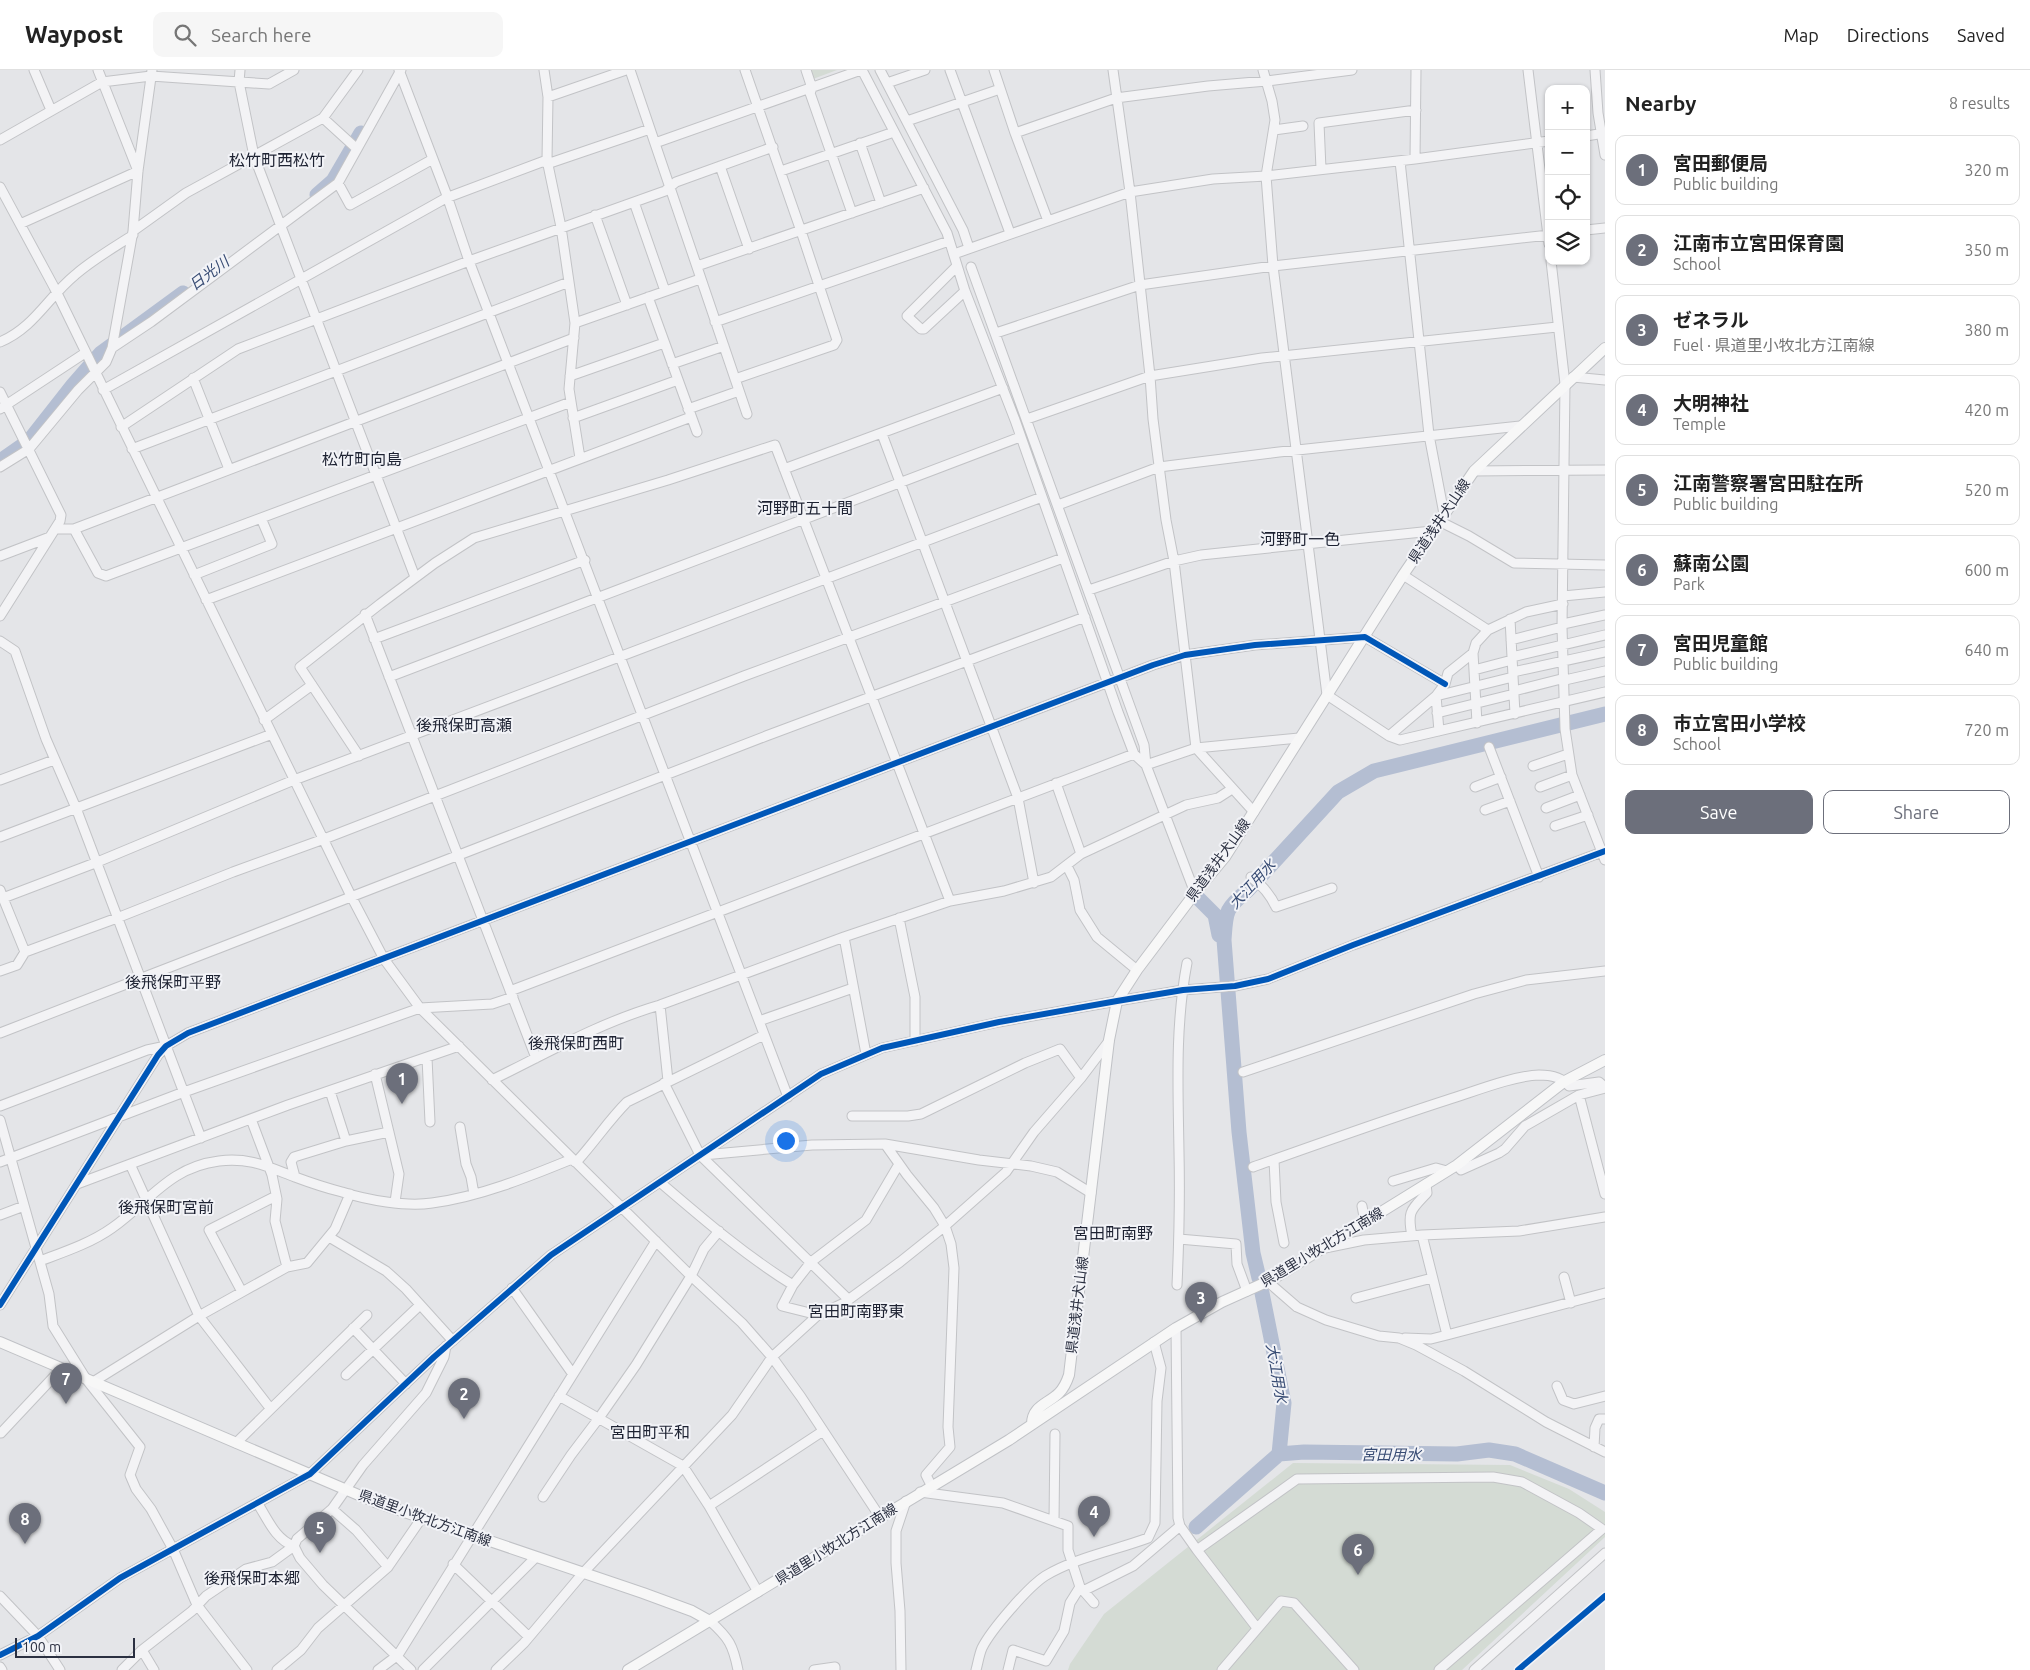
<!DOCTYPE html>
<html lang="en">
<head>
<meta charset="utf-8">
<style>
	:root { --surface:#fff; --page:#f6f6f6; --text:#222; --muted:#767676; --line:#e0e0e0; --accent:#6c6f7b }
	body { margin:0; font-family:Ubuntu,"Noto Sans JP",sans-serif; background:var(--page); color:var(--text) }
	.controls { position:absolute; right:15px; top:15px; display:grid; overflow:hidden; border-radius:10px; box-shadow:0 1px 4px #0004 }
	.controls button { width:45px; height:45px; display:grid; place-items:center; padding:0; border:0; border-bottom:1px solid var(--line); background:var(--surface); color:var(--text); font:25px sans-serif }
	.scale { position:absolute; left:15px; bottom:12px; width:120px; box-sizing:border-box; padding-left:5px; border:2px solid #2b3041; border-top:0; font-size:14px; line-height:18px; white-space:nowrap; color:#2b3041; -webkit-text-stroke:4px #f2f3f7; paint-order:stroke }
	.you { position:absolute; left:785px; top:1070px; width:18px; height:18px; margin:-12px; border:4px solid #fff; border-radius:50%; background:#1a73e8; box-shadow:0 0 0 8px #1a73e833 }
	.badge { display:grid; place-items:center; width:32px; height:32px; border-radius:50%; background:var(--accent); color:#fff; font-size:16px; font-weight:700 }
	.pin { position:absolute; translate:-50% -41px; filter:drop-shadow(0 1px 2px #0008) }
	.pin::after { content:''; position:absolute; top:26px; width:18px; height:15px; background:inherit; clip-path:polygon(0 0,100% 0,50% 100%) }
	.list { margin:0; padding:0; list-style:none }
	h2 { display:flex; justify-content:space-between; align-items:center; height:65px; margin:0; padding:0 20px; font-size:21px }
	h2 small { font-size:16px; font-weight:400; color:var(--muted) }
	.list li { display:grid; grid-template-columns:32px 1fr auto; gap:15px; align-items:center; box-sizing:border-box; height:70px; margin:0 10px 10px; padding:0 10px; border:1px solid var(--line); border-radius:10px }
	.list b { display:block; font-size:19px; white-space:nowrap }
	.list p { margin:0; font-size:16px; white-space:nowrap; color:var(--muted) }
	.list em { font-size:16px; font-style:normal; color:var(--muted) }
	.actions { display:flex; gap:10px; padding:15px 20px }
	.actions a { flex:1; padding:11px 0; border:1px solid var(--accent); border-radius:10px; text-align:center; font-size:18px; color:var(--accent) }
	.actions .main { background:var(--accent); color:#fff }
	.icon { flex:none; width:28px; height:28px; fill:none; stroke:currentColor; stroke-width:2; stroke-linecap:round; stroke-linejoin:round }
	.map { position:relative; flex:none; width:1605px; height:1600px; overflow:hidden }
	header { display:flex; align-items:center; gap:30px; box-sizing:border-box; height:70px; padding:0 25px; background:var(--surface); border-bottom:1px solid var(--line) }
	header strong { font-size:24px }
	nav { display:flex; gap:28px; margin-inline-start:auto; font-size:18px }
	.search { width:350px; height:45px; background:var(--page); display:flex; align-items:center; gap:12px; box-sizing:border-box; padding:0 18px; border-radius:10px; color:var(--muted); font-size:19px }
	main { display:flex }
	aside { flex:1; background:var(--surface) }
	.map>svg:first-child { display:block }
</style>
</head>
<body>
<header>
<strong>Waypost</strong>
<div class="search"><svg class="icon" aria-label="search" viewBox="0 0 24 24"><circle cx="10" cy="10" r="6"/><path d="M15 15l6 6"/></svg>Search here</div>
<nav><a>Map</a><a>Directions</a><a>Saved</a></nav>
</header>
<main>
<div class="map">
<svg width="1605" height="1600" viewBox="0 0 1605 1600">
	<rect width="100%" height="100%" fill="#e4e5e8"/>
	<path fill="#d4dbd4" d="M810 0H837L813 9Z
		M1293 1393 1510 1395 1569 1419 1605 1442V1467L1462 1600H1068L1070 1594 1104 1544Z"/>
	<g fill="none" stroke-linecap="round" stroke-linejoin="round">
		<path stroke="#b4bed2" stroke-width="15" d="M317 125 333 111 361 63
			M0 391 29 371 73 315 101 283 183 223
			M1199 829 1215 845 1219 865
			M1259 1208 1253 1183 1239 1062 1224 870C1226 841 1225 839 1248 820L1338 722 1374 701 1605 644
			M1262 1223 1284 1333 1279 1384
			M1196 1457 1279 1384 1304 1382 1457 1384 1489 1380 1515 1384 1605 1423"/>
		<defs>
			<path id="minor" d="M34 0 51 40
				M240 0 239 12 254 86 415 507
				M399 0 446 123 469 191 788 1027
				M544 0 548 27 547 90 561 157 575 253 569 319 580 388
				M630 0 747 344
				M806 0 812 18 810 23 852 143
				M862 0 947 163 965 221 1015 350 1118 642 1134 684 1146 695
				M880 0 963 160 969 178
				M950 0 1010 163
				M994 0 1015 63 1048 151
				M1113 0 1130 122 1150 306 1153 349 1166 450 1174 491 1196 678 1254 742
				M1263 0 1272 31 1275 50 1266 106 1273 196 1327 625 1389 666 1400 670 1605 622
				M1528 0 1549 174
				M1595 0 1598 43 1605 85
				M887 13 925 0
				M548 27 626 0
				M323 48 357 79
				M907 51 1000 19
				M1274 60 1303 56
				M1015 63 1116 28 1208 16 1267 11 1352 0
				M1586 66 1605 63
				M0 70 102 12 151 6 269 14 294 0
				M655 73 861 0
				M860 73 881 133
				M1415 89 1416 0
				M1400 91 1429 365 1444 444
				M547 94 650 59
				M720 96 749 179
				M1321 99 1319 53 1416 40
				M781 101 894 62
				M338 113 350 135 433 89
				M0 117 54 217 351 826 384 889 420 938 691 1206 742 1253 772 1287 801 1327 880 1447
				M634 132 665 221
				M595 145 627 235
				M20 154 138 101 98 0
				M1586 160 1605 158
				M133 161 186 123 323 48 358 0
				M954 184 1130 122 1213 109 1266 106 1415 89 1549 71
				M1551 191 1565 314 1562 557 1565 659 1572 705 1605 790
				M697 196 924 118
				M957 196 907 246 921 259H924L965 221
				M971 197 1144 675 1146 695 1195 823
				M648 227 697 362
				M715 252 949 171
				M575 253 700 209
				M996 263 1140 215 1273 196 1549 165
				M0 272C34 258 48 227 75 205 92 190 113 178 133 165
				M112 278 151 252 338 113 401 0
				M672 294 724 276
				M570 306 664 273
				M1573 307 1605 310
				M193 308 229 399
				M735 309 834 275 837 270 801 161 745 0
				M103 320 446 128 547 90
				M0 322 61 445 60 451 0 546
				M0 339 85 283
				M688 339 739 321
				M573 348 678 310
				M1027 349 1150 306 1262 288 1557 257
				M121 357 238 279 469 191 665 121 676 112 773 77
				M882 364 1018 728 1034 813
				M132 379 569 212
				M0 397 29 379 78 320 106 292 112 278 133 161 138 101 152 0
				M784 399 1003 318
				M1474 401 1605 400
				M1058 435 1159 397 1279 382 1520 356
				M1439 451 1469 466 1514 493 1605 495
				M55 459H74L574 268
				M74 459 98 503 106 506 571 332
				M0 486 50 467
				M194 505 272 474 261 448
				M1403 505 1488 560
				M1089 520 1174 491 1201 485 1432 461
				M1563 526 1605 522
				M206 530 691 347
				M365 544 536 988
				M1510 549 1515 644
				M1563 554 1605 545
				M374 569 585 490
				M1511 570 1562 557
				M0 571 15 581 46 669 76 738 201 1068
				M1473 583 1477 653
				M1512 587 1605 565
				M1474 600 1512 590
				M1513 602 1605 582
				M389 607 1020 367
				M1565 610 1605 601
				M1514 621 1565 608
				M1437 643 1514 624
				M264 650 312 615
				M1439 661 1436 626 1513 607
				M1389 666 1436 626 1445 614 1448 603 1473 583 1476 573 1488 560 1526 542 1563 534
				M1489 677 1539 807
				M359 686 300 597 380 534 435 493 474 468 668 410 775 375 950 831
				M1146 695 1196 678 1299 668
				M1533 696 1568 684
				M0 710 54 690
				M1056 713 1081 784
				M1475 717 1501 707
				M1540 717 1572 705
				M1546 738 1580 725
				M1485 740 1510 731
				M1555 756 1588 745
				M0 767 272 664
				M1067 796 1074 810 1080 840 1097 867 1137 900
				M1251 807C1262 815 1270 824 1276 837L1332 818
				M0 820 3 828 95 793 294 710 1042 427
				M3 828 25 882
				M899 848 915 927V971
				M844 867 866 984
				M0 901 17 895 25 882 117 848 233 802 324 769 744 606 1063 488
				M510 921 1134 684
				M660 935 668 1011
				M759 951 853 918
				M0 963 766 666 1085 547
				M427 988 430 1052
				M1243 1002 1474 924 1526 910 1605 901
				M375 1004 399 1104 395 1132
				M492 1010C547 983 601 952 660 935L844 867 950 831 1004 821 1051 807 1081 784 1186 735 1218 728 1232 719
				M664 1013 700 1085 849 1230
				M1605 1018 1579 1025 1605 1124
				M330 1021 346 1071
				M0 1036 147 980 166 976
				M852 1046H908L921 1044 1025 993 1060 979 1081 1008
				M251 1049 272 1105 277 1129 275 1151 287 1197
				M0 1050 49 1224 53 1256 86 1309 140 1377 130 1405 136 1419 151 1439 173 1479 197 1535 247 1600
				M460 1057 466 1094 471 1107 474 1124
				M885 1074 907 1105 934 1138 945 1156 951 1174 954 1198 948 1357 950 1377 926 1405 931 1415
				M703 1085 812 1075 885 1074 979 1090 1031 1096 1057 1102 1091 1123
				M1274 1090 1276 1132 1284 1173
				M0 1092 184 1022 420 938 492 934 513 927
				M575 1092 579 1089C596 1070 609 1050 627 1032L764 965
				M130 1094 199 1246 270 1338
				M1457 1095 1461 1100 1499 1083 1505 1079 1525 1056 1579 1025
				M1253 1097C1318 1074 1382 1051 1447 1030 1473 1022 1512 1006 1539 1005 1550 1005 1562 1007 1569 1016L1599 1012 1605 1017
				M295 1107 291 1092 294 1087 346 1071 389 1062
				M1393 1111 1436 1098 1447 1101
				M661 1113C703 1149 746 1186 793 1215
				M77 1114 288 1035 459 976
				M1362 1136 1365 1152
				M0 1145 24 1136
				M1422 1165 1447 1265 1605 1223
				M1412 1166C1407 1141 1411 1140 1427 1123L1426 1114
				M329 1167 386 1201 406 1219 453 1271
				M1179 1169 1236 1174 1237 1194 1247 1221
				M1325 1178 1364 1170 1422 1165 1519 1161 1605 1147
				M40 1191C64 1182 91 1173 112 1158 150 1131 170 1097 219 1091 249 1087 268 1097 295 1107 311 1113 326 1118 342 1122 367 1130 406 1137 432 1133 479 1127 528 1107 572 1089
				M1564 1207 1571 1233
				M1267 1211 1297 1237 1326 1250 1379 1266 1399 1268 1416 1275 1464 1301 1546 1352 1605 1382
				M1177 1215C1179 1171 1180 1127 1179 1082 1178 1018 1175 956 1187 893
				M512 1218 572 1303
				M242 1222 209 1160 276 1126
				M1356 1228 1432 1208
				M0 1235 158 985 166 976 188 963 1153 595 1185 585 1255 575 1365 567 1445 614
				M818 1245 782 1236 793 1215 811 1192 866 1150 899 1094
				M353 1258 406 1314
				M1176 1258 1178 1448 1180 1456 1197 1480 1257 1558
				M1405 1268 1431 1269 1447 1265
				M346 1305 420 1235
				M93 1312 199 1246 242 1222 287 1197 307 1193 335 1159 350 1124
				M1557 1316 1563 1330 1574 1334 1605 1326
				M559 1326 683 1396 709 1436 758 1522
				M0 1362 1 1363 61 1299
				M236 1373 367 1245
				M1594 1377 1595 1358 1599 1349H1605
				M920 1422 1003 1433 1068 1456V1480L1080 1517 1094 1533
				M543 1427 571 1385 599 1348 636 1295 691 1206 704 1179 719 1161
				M258 1434C268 1450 276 1470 294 1476L300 1488 323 1515 411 1600
				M709 1436 823 1361
				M1054 1451 1055 1364
				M1197 1480 1297 1409 1493 1407 1522 1412 1579 1443 1602 1459 1439 1600
				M453 1494 529 1567
				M388 1497 421 1449
				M1083 1521 1133 1496 1180 1456
				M0 1526 38 1566 60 1600
				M710 1551C729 1568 733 1575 738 1600
				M142 1580 154 1600
				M0 1585 38 1566 120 1508 310 1404 434 1287 551 1185 821 1004 882 978 999 952 1117 931 1183 920 1235 916 1268 909 1353 875 1605 781
				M0 1597 2 1600
				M122 1600 142 1580 192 1541 206 1526 246 1499 272 1492 294 1476 297 1469 332 1439 363 1395 426 1323 444 1287 446 1276
				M277 1600 301 1580 318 1558 388 1497 356 1460 332 1439
				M378 1600 398 1585 656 1171
				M423 1600 536 1487
				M496 1600 524 1573 583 1503 732 1345 772 1287 818 1245 844 1233 900 1192 945 1156 1006 1102 1034 1062 1081 1008 1109 971
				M814 1600 835 1597V1600
				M901 1600 900 1541 896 1493V1461L906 1431
				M976 1600C978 1593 979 1585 982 1578 991 1560 1028 1517 1045 1506 1074 1488 1116 1480 1148 1468L1155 1453 1157 1331 1161 1298 1154 1272
				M1008 1600 1013 1580 1046 1591 1064 1561 1070 1533 1080 1517
				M1222 1600 1281 1531 1294 1533 1354 1600
				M1474 1600 1605 1483"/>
			<path id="major" d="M0 1272 375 1432 643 1523 692 1541 710 1551
				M1032 1354C1032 1336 1048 1334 1059 1323 1064 1318 1067 1311 1069 1305L1109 970 1117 931 1137 900 1195 823 1225 787 1403 505 1474 401 1605 278
				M628 1600 1009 1370 1176 1258 1222 1232 1273 1209 1457 1095 1565 1011 1605 990"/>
		</defs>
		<use href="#minor" stroke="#c2c3c6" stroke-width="11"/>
		<use href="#major" stroke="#c0c2c6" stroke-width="12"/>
		<use href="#minor" stroke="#f3f3f5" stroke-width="9"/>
		<use href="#major" stroke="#f7f7f7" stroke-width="10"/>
		<defs>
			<path id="cycleway" d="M0 1235 158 985 166 976 188 963 1153 595 1185 585 1255 575 1365 567 1445 614
				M0 1585 38 1566 120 1508 310 1404 434 1287 551 1185 821 1004 882 978 999 952 1117 931 1183 920 1235 916 1268 909 1353 875 1605 781
				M1518 1600 1605 1526"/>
		</defs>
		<use href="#cycleway" stroke="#f2f3f7" stroke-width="9"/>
		<use href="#cycleway" stroke="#0057b8" stroke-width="6"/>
	</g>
	<g text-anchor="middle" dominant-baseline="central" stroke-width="4" stroke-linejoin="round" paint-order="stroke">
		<g font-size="14" fill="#2b3041" stroke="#f2f3f7">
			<text transform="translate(1439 451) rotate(-56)">県道浅井犬山線</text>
			<text transform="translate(1218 790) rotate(-54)">県道浅井犬山線</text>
			<text transform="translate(1322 1177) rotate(-31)">県道里小牧北方江南線</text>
			<text transform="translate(1077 1235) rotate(-83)">県道浅井犬山線</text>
			<text transform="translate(425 1448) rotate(20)">県道里小牧北方江南線</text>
			<text transform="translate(836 1474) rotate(-32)">県道里小牧北方江南線</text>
		</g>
		<g font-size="15" font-style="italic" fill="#374b73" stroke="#f2f3f7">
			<text transform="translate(209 203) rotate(-37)">日光川</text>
			<text transform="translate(1252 814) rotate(-47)">大江用水</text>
			<text transform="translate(1277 1303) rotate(80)">大江用水</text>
			<text x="1391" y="1384">宮田用水</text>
		</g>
		<g font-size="16" fill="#1d2232" stroke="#f2f3f7">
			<text x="277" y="90">松竹町西松竹</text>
			<text x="362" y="389">松竹町向島</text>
			<text x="805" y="438">河野町五十間</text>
			<text x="1300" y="469">河野町一色</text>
			<text x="464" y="655">後飛保町高瀬</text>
			<text x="173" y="912">後飛保町平野</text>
			<text x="576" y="973">後飛保町西町</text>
			<text x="166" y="1137">後飛保町宮前</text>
			<text x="1113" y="1163">宮田町南野</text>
			<text x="856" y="1241">宮田町南野東</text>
			<text x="650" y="1362">宮田町平和</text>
			<text x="252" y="1508">後飛保町本郷</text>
		</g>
	</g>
</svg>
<div class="controls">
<button>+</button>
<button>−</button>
<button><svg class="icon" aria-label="locate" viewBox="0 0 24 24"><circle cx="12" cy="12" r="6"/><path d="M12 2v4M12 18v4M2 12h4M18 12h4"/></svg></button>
<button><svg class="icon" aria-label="layers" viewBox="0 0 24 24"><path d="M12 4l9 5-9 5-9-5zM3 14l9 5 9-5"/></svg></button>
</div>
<div class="scale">100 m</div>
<div class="you"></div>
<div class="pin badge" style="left:402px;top:1034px">1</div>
<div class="pin badge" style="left:464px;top:1349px">2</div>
<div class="pin badge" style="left:1201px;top:1253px">3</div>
<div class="pin badge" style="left:1094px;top:1467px">4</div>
<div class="pin badge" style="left:320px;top:1483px">5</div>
<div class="pin badge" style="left:1358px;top:1505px">6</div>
<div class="pin badge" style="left:66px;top:1334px">7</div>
<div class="pin badge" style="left:25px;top:1474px">8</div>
</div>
<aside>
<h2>Nearby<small>8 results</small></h2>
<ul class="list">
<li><span class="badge">1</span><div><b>宮田郵便局</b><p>Public building</p></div><em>320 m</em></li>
<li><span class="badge">2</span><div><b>江南市立宮田保育園</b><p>School</p></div><em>350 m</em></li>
<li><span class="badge">3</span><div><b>ゼネラル</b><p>Fuel · 県道里小牧北方江南線</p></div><em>380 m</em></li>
<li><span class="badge">4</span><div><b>大明神社</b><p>Temple</p></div><em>420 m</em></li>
<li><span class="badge">5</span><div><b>江南警察署宮田駐在所</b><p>Public building</p></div><em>520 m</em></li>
<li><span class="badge">6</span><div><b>蘇南公園</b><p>Park</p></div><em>600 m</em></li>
<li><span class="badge">7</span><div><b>宮田児童館</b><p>Public building</p></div><em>640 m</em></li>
<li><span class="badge">8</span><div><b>市立宮田小学校</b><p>School</p></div><em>720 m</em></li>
</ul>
<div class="actions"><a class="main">Save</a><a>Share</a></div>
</aside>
</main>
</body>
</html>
